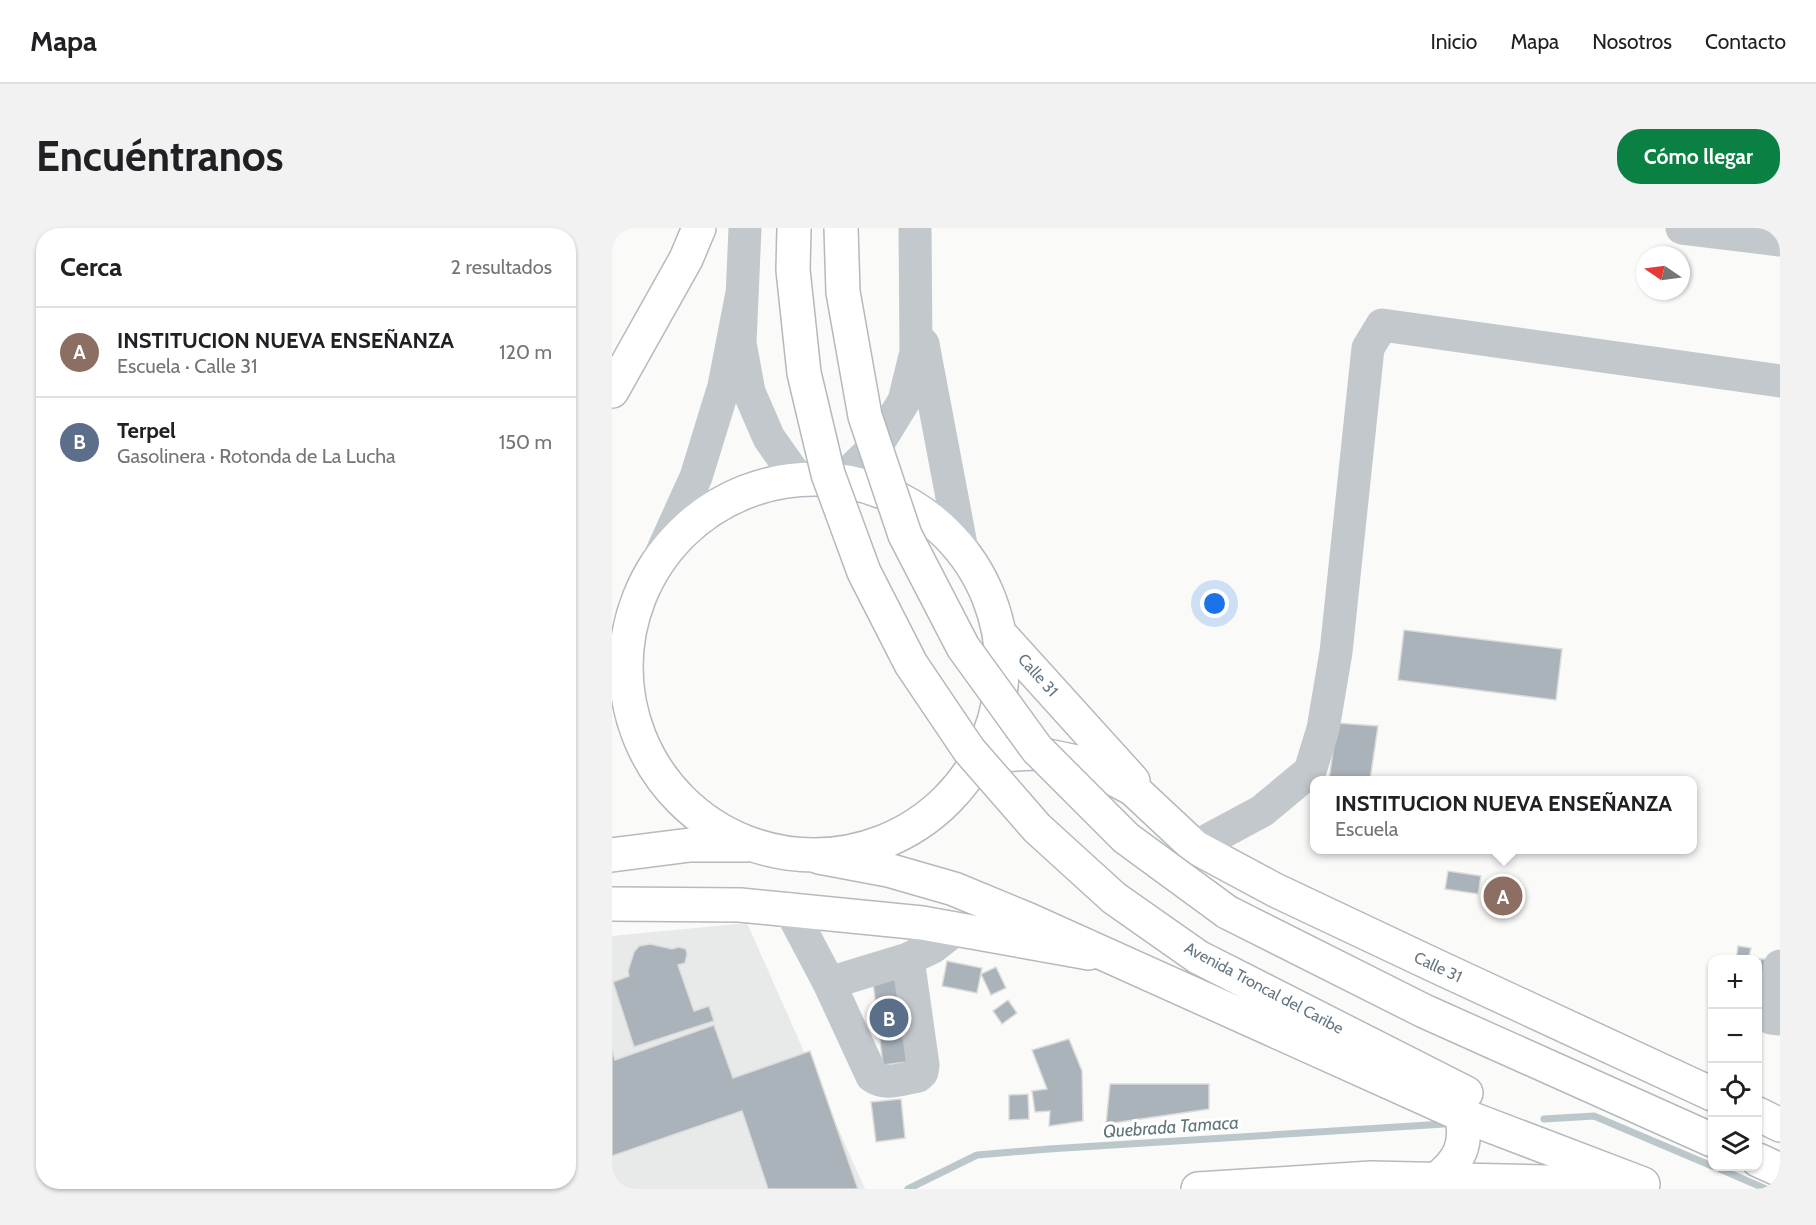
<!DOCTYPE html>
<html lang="es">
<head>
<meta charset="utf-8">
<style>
	:root { --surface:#fff; --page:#f2f2f2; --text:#202124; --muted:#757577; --line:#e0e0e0; --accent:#0b8043 }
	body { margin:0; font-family:Cabin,sans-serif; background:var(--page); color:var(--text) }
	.controls { position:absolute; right:18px; bottom:18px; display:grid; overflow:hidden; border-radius:12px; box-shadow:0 2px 4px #0004 }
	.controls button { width:54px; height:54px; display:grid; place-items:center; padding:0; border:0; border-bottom:2px solid var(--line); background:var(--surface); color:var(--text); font:30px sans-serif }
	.compass { position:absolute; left:1024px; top:18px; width:54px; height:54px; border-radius:50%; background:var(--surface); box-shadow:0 2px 4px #0004; rotate:283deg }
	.you { position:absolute; left:603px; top:376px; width:21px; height:21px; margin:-15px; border:4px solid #fff; border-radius:50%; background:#1a73e8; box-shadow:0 0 0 9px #1a73e833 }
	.badge { display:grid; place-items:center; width:39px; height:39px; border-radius:50%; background:var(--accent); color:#fff; font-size:20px; font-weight:700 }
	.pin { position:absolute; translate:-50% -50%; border:3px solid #fff; box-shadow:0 2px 6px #0006 }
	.popup { position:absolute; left:698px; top:548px; width:387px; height:78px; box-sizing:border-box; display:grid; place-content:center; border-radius:12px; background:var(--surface); filter:drop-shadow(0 2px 4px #0005); font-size:20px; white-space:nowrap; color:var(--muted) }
	.popup b { font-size:22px; color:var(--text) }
	.popup::after { content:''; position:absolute; left:50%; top:100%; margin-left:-12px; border:12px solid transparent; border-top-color:var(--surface) }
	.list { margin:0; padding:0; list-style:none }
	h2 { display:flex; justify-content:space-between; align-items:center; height:78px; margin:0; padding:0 24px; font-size:26px }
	h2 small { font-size:20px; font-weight:400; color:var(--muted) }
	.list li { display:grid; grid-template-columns:39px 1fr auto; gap:18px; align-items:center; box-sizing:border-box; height:90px; padding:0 24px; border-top:2px solid var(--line) }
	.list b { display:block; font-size:22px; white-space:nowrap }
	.list p { margin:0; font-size:20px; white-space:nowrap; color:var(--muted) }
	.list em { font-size:20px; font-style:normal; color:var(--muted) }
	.icon { flex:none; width:33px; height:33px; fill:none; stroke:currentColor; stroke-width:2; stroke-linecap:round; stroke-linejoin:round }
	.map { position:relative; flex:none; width:1168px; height:961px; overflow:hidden; border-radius:24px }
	header { display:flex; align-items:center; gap:36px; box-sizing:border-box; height:84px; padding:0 30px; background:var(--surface); border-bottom:2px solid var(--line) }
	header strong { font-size:28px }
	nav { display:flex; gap:33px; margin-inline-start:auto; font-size:21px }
	.intro { display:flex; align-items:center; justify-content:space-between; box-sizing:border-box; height:144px; padding:0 36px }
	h1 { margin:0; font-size:42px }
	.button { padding:15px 27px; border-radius:24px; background:var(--accent); color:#fff; font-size:21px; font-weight:700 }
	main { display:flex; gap:36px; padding:0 36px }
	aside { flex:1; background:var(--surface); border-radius:24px; box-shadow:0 2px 4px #0004 }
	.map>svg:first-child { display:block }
</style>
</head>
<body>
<header>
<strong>Mapa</strong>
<nav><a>Inicio</a><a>Mapa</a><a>Nosotros</a><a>Contacto</a></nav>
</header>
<div class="intro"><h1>Encuéntranos</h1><a class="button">Cómo llegar</a></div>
<main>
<aside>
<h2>Cerca<small>2 resultados</small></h2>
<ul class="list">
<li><span class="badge" style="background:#8d6e63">A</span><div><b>INSTITUCION NUEVA ENSEÑANZA</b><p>Escuela · Calle 31</p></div><em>120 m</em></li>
<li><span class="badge" style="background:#5c6f8a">B</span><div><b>Terpel</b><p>Gasolinera · Rotonda de La Lucha</p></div><em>150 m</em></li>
</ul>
</aside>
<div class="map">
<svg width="1168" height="961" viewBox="0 0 1168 961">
	<rect width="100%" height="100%" fill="#fafaf8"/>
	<path fill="#e8e9e9" d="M135 695 253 961H0V708Z"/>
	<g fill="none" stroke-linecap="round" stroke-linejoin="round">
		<path stroke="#bbc7cb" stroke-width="7" d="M932 891 982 888 1100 938
			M1101 938 1154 961
			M296 961 365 927 437 921 832 896"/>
	</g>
	<path fill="#aab3b9" stroke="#dcdcda" stroke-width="1.5" d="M792 402 950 421 944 472 786 452Z
		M725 495 766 498 758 552H717Z
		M836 643 869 648 866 666 833 661Z
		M38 716 60 721 67 719 74 721 75 726 73 735 66 737 82 783 97 778 102 793 22 819 1 754 17 748 16 743 22 724 27 718Z
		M1126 718 1139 720 1137 729 1149 731 1146 751V732H1124Z
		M1149 731H1165L1146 777V751Z
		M335 733 370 740 365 765 330 758Z
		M384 739 394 760 379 767 369 746Z
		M284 743 295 834 271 837 260 746Z
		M396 772 405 785 390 796 381 783Z
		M102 797 121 850 198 823 246 961H156L130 883 0 928V822L3 832Z
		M457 811 470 843 471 893 437 898 438 883 423 884 420 863 435 861 420 822Z
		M498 856H597V881L494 896Z
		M416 866 417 891 397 892V867Z
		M289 871 293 910 264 914 259 874Z"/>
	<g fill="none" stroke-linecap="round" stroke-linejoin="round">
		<defs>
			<path id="major" d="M0 163 74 31 87 0
				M14 439a188 188 0 1 1 376 0a188 188 0 1 1-376 0Z
				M387 405 521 553
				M369 528 422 525 474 536 521 561 583 619 663 662 824 738 1100 866
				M0 627 78 617H133
				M0 676 128 677 310 695 477 725
				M1146 886 1168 897
				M586 961 759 950 1025 956"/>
			<path id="highway" d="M207 629 276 642 342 661 417 692 850 887 1031 956
				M615 684 812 783 1100 912
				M586 729 854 865
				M1146 932 1168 942
				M825 951C849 932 855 916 850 887"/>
		</defs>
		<use href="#major" stroke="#b5babe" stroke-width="36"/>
		<use href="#highway" stroke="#b4b9bd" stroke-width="36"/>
		<path stroke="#c3c8cc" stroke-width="33" d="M133 0 128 115 137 164 157 210 186 251
			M1070 0 1168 12
			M311 116 350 322
			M229 252 265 217 292 173 304 124 303 0
			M45 335 84 249 112 158 130 65
			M583 619 650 583 698 543 711 501 724 424 756 120 770 97 1168 153
			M178 681 217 755 296 731 321 719 344 701
			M1168 738 1159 790 1168 791
			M217 755 260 848C274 858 290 851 306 848L310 844 311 837 296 731"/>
		<use href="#major" stroke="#fff" stroke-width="33"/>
		<use href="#highway" stroke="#fff" stroke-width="33"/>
		<defs>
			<path id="highway-bridge" d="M182 0 181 42 192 145 216 246 252 344 299 436 357 522 425 600 502 670 586 729
				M229 0 231 64 253 188 293 307 351 419 425 521 514 610 615 684"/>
		</defs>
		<use href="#highway-bridge" stroke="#b4b9bd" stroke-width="36" stroke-linecap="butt"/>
		<use href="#highway-bridge" stroke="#fff" stroke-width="33"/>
	</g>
	<g text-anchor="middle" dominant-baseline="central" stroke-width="6" stroke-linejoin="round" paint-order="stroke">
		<g font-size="16" fill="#657683" stroke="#fff">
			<text transform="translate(426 447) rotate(48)">Calle 31</text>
			<text transform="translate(826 739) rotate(25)">Calle 31</text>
			<text transform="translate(652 760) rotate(28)">Avenida Troncal del Caribe</text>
		</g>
		<g font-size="18" font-style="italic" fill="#60757c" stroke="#fff">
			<text transform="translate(559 899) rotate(-4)">Quebrada Tamaca</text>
		</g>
	</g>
</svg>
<div class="controls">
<button>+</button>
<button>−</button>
<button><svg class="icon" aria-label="locate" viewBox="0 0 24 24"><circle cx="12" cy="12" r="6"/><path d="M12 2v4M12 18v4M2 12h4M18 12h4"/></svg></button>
<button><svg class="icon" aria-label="layers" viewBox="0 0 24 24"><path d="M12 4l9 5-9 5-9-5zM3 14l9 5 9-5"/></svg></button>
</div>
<svg class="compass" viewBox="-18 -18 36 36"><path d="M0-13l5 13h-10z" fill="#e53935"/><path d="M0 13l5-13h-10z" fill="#757577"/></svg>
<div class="you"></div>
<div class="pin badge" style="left:891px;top:668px;background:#8d6e63">A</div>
<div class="popup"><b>INSTITUCION NUEVA ENSEÑANZA</b>Escuela</div>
<div class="pin badge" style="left:277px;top:790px;background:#5c6f8a">B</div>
</div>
</main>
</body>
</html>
